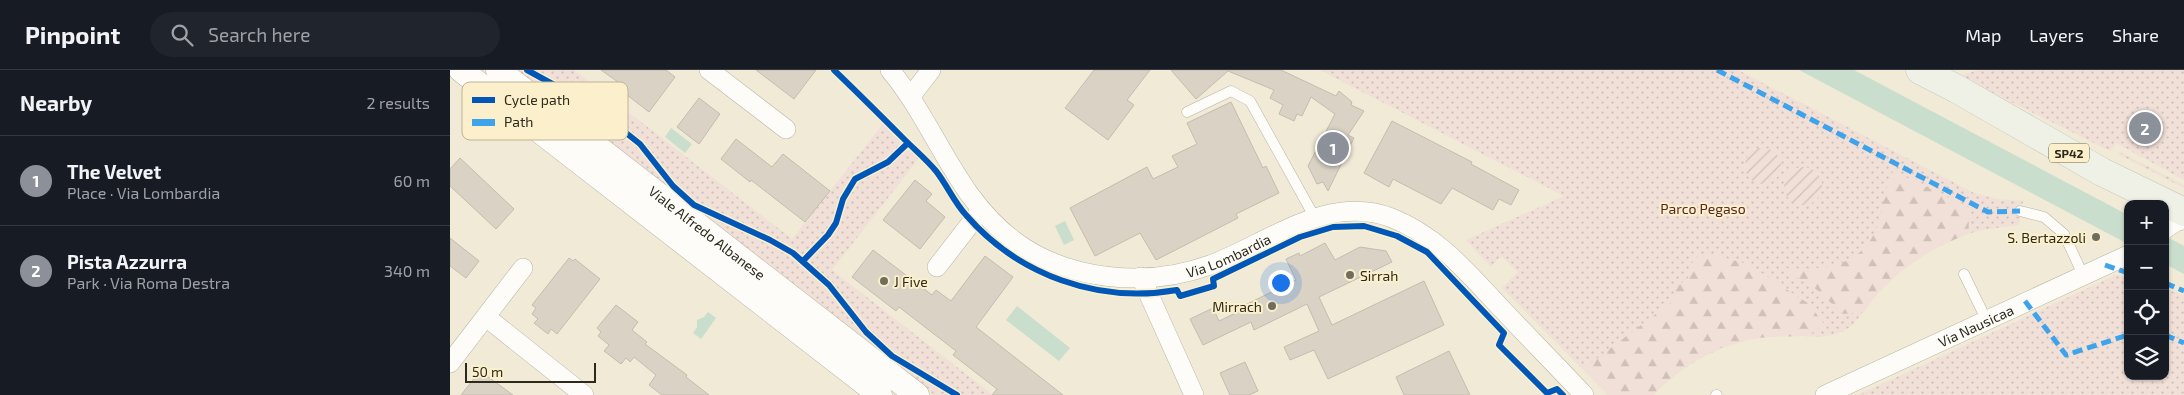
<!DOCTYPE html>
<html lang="en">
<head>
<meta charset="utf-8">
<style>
	:root { --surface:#171b24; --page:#20242c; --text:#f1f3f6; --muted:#9ea1a6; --line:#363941; --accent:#8c9099 }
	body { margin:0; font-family:"Exo 2",sans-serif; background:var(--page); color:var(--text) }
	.controls { position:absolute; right:15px; bottom:15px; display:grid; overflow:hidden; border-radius:10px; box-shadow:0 1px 4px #0004 }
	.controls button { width:45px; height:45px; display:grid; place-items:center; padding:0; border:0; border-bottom:1px solid var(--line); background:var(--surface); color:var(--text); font:25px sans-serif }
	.scale { position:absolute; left:15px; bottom:12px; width:131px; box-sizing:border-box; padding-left:5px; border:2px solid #2d291b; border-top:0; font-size:14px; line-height:18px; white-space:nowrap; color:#2d291b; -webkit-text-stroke:4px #fbf0cb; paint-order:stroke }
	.you { position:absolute; left:830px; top:212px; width:18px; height:18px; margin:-12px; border:4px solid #fff; border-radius:50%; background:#1a73e8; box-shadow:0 0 0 8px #1a73e833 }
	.badge { display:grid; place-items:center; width:32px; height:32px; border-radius:50%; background:var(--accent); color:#fff; font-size:16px; font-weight:700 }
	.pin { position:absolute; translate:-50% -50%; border:2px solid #fff; box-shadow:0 1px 5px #0006 }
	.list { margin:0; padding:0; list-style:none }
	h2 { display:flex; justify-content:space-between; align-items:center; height:65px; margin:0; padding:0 20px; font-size:21px }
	h2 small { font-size:16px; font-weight:400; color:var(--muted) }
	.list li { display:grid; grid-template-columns:32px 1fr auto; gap:15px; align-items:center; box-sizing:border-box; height:90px; padding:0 20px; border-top:1px solid var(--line) }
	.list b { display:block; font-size:19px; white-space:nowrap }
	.list p { margin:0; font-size:16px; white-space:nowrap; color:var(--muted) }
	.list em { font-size:16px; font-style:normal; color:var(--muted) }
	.icon { flex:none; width:28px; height:28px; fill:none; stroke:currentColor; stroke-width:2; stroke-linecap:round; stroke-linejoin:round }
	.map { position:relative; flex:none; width:1734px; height:325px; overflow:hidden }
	header { display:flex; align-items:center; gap:30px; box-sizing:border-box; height:70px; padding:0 25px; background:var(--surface); border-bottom:1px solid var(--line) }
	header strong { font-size:24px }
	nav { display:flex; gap:28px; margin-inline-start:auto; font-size:18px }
	.search { width:350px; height:45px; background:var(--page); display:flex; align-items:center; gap:12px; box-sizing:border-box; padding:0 18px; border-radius:28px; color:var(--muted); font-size:19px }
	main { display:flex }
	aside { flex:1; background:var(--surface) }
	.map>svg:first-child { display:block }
</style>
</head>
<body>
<header>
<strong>Pinpoint</strong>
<div class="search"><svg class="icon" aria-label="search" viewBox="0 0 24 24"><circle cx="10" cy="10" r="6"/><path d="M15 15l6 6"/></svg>Search here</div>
<nav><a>Map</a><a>Layers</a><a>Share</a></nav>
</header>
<main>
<aside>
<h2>Nearby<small>2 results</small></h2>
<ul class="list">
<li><span class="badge">1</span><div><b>The Velvet</b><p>Place · Via Lombardia</p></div><em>60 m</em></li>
<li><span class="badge">2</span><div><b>Pista Azzurra</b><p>Park · Via Roma Destra</p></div><em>340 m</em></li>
</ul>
</aside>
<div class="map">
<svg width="1734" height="325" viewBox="0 0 1734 325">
	<defs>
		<pattern id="grass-dots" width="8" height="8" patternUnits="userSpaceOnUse" patternTransform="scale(1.25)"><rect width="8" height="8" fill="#f1e0d7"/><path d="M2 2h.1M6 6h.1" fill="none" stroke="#cfc0b8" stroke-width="1.8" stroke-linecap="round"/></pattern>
		<pattern id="forest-firs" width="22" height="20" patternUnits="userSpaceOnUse" patternTransform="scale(1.25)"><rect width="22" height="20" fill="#f1e0d7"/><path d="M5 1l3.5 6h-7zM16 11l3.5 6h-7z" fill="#cfc0b8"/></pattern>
		<pattern id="garden-furrows" width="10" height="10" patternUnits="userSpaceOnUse" patternTransform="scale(1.25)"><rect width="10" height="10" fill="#f1e0d7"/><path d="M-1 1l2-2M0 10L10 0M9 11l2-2" fill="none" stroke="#cfc0b8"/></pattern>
	</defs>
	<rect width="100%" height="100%" fill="#f0ead6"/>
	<path fill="url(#grass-dots)" d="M65 0H124L342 169 433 54 469 88 382 200 543 325H484Z
		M870 0H1288L1524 123 1547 129 1573 131 1569 155C1552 157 1534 159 1517 164 1484 175 1449 197 1426 224 1413 239 1407 257 1387 264 1370 270 1352 264 1334 265 1282 268 1240 288 1203 325H1158L1052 218 1068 202 1051 186 1041 197 1016 170 1114 126Z
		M1528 0H1734V110L1666 73 1660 81 1513 8 1515 4Z
		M1670 82 1734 115V118L1668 84Z
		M1666 205 1678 208V306H1715V218L1734 225V325H1408Z"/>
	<path fill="url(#forest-firs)" d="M1443 101 1520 138 1518 164C1476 180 1440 204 1414 242L1393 244 1366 219 1330 198C1375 201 1417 198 1431 146 1433 141 1432 135 1433 130 1435 121 1440 111 1443 101Z
		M1260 184 1298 194 1359 234 1374 254C1369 257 1364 262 1358 265 1355 267 1317 266 1309 268 1268 273 1232 296 1203 325H1158L1133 299 1223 231 1225 218 1238 208 1242 193 1248 186Z"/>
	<path fill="url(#garden-furrows)" d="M1295 96a18 18 0 1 1 36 0a18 18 0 1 1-36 0Z
		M1334 116a19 19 0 1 1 38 0a19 19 0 1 1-38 0Z"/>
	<path fill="#c9decc" d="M1349 0H1404L1678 145V174Z
		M221 58 242 74 235 83 215 67Z
		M615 151 624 170 614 175 605 156Z
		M1715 166 1734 176V204L1715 194Z
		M567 236 620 278 609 291 556 250Z
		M258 242 266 248 251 269 243 263 247 257V250L254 247Z"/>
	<path fill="#d9d2c5" stroke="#c5bcaf" d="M151 0H216L225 7 199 42 172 21 175 17Z
		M306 0H366L344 29Z
		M644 0H700L677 30 684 35 658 70 615 38Z
		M721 0H831L886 26 889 21 902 32 901 35 914 41 898 65 904 68 878 121 873 112 867 114 858 96 885 44 861 27 852 46 847 44 844 51 829 44 833 35 820 28 824 20 778 1 746 29Z
		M249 28 270 44 249 74 227 57Z
		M781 32 813 98 816 96 829 123 786 144 788 148 706 190 690 163 645 186 620 138 697 97 703 109 728 97 722 86 747 74 737 53Z
		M942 51 1022 92 1021 94 1069 120 1061 135 1049 129 1043 140 1002 118 991 134 943 109 939 117 914 103Z
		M286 69 322 97 333 84 380 121 355 152 301 110 300 112 271 89Z
		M10 88 64 139 46 159 0 116V99Z
		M465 110 482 124 476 131 495 147 470 179 433 150Z
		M0 168 29 191 16 208 0 196Z
		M875 173 885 190 910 177 936 181 942 192 869 227 882 255 974 211 994 255 878 309 864 280 840 290 834 277 869 261 857 234 804 260 801 252 753 275 740 249 763 238 769 251 794 239 793 236 846 210 836 189 849 183 850 186Z
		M423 180 482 225 486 220 501 231 535 186 563 207 526 257 613 325H542L547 319 503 285 506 281 449 237 446 241 402 207Z
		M119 188 123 191 125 189 150 209 107 264 101 259 98 264 84 253 88 249 82 244 86 238 82 235Z
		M166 235 188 252 182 260 197 272 195 274 237 305 236 307 259 325H212L199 315 206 305 184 287 180 292 176 288 171 294 154 281 159 275 148 266 151 262 147 258Z
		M999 281 1020 325H954L946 307Z
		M795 292 808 321 799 325H780L770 303Z
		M30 301 63 325H11Z"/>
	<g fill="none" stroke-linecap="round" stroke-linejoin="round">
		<defs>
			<path id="service" d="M737 42 781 21 800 31 865 148
				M1570 141 1594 147 1614 164 1633 205
				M1514 204 1536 249
				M1266 325H1267"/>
			<g id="minor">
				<path d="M259 0 336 59"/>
				<path id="s1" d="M440 0C486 55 504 125 563 170 617 211 697 218 760 195 817 174 877 123 942 148 987 166 1016 201 1049 236 1077 266 1106 295 1134 325"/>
				<path d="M461 26 481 0"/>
				<path d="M1715 159 1727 151 1734 150"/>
				<path d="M487 197 531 140"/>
				<path d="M691 207 744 325"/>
				<path d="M36 247 134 325"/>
				<path d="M0 293 73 198"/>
				<path id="s2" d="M1375 325 1678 185"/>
			</g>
			<g id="tertiary">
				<path d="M11 0 430 325"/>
				<path id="s3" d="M48 0 467 325"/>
			</g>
			<path id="primary" d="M1470 0 1507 19 1652 102 1734 142"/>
		</defs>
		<use href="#service" stroke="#b8b4a4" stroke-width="11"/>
		<use href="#minor" stroke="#b8b4a4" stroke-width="20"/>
		<use href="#tertiary" stroke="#b8b4a4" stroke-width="25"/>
		<use href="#primary" stroke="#cbc9bf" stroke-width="29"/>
		<use href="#service" stroke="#fdfcf9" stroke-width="10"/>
		<use href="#minor" stroke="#fdfcf9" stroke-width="19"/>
		<use href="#tertiary" stroke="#fdfcf9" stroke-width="24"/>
		<use href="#primary" stroke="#eff1e7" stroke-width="28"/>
		<path stroke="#3ea3ea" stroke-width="5" stroke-dasharray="10 5" stroke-linecap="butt" d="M1267 0 1538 142 1570 141
			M1655 195 1678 203
			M1715 213 1734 221
			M1575 231 1616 285 1678 265
			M1715 265 1734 273"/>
		<defs>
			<path id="cycleway" d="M77 0 141 35 190 74 223 116 244 135 320 170 343 183 379 215 416 262 442 286 507 325
				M384 0C408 23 431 46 454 69 465 80 477 90 486 101 497 115 504 132 516 145 568 205 648 234 727 220L730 226 764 216 763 209 850 167 883 157 914 156 947 166 977 182 1054 263 1049 275 1097 323 1107 319 1113 325
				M353 191 378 165 386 153 393 129 405 109 438 92 458 73"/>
		</defs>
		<use href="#cycleway" stroke="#fbf0cb" stroke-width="9"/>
		<use href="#cycleway" stroke="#0057b8" stroke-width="6"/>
	</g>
	<g fill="#716d5c" stroke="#fbf0cb" stroke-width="2">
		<circle cx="1646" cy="167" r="5"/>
		<circle cx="900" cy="205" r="5"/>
		<circle cx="434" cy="211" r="5"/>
		<circle cx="822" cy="236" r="5"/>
	</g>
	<g text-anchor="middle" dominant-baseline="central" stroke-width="4" stroke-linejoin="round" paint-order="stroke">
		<rect fill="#fbf0cb" stroke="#6b6550" stroke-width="1" x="1599" y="73.5" width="40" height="19" rx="4"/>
		<g font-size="12" font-weight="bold" fill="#2d291b">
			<text x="1619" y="83">SP42</text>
		</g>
		<g font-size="14" fill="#582726" stroke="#fbf0cb">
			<text x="1253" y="138">Parco Pegaso</text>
		</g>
		<g font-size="14" fill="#2d291b" stroke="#fbf0cb">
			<text stroke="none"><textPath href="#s3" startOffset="265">Viale Alfredo Albanese</textPath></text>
			<text stroke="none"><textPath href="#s1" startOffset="438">Via Lombardia</textPath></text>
			<text stroke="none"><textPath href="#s2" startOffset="166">Via Nausicaa</textPath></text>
		</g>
		<g font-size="14" fill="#2d291b" stroke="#fbf0cb" text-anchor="end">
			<text x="1636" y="167">S. Bertazzoli</text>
			<text x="910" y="205" text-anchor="start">Sirrah</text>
			<text x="444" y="211" text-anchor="start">J Five</text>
			<text x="812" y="236">Mirrach</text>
		</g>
	</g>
	<rect x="12" y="12" width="166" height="58" rx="8" fill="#fbf0cb" stroke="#bdb496" stroke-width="1"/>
	<rect x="22" y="27" width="23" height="6" fill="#0057b8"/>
	<rect x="22" y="49" width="23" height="7" fill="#3ea3ea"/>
	<g font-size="14" fill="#2d291b">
		<text x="54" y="35">Cycle path</text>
		<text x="54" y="57">Path</text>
	</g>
</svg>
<div class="controls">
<button>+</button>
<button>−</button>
<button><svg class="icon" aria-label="locate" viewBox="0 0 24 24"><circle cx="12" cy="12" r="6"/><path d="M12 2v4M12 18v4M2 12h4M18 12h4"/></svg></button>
<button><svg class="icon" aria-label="layers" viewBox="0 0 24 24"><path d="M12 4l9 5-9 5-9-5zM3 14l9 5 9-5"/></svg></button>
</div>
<div class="scale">50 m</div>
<div class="you"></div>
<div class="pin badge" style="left:883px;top:78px">1</div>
<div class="pin badge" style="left:1695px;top:58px">2</div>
</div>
</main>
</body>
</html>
